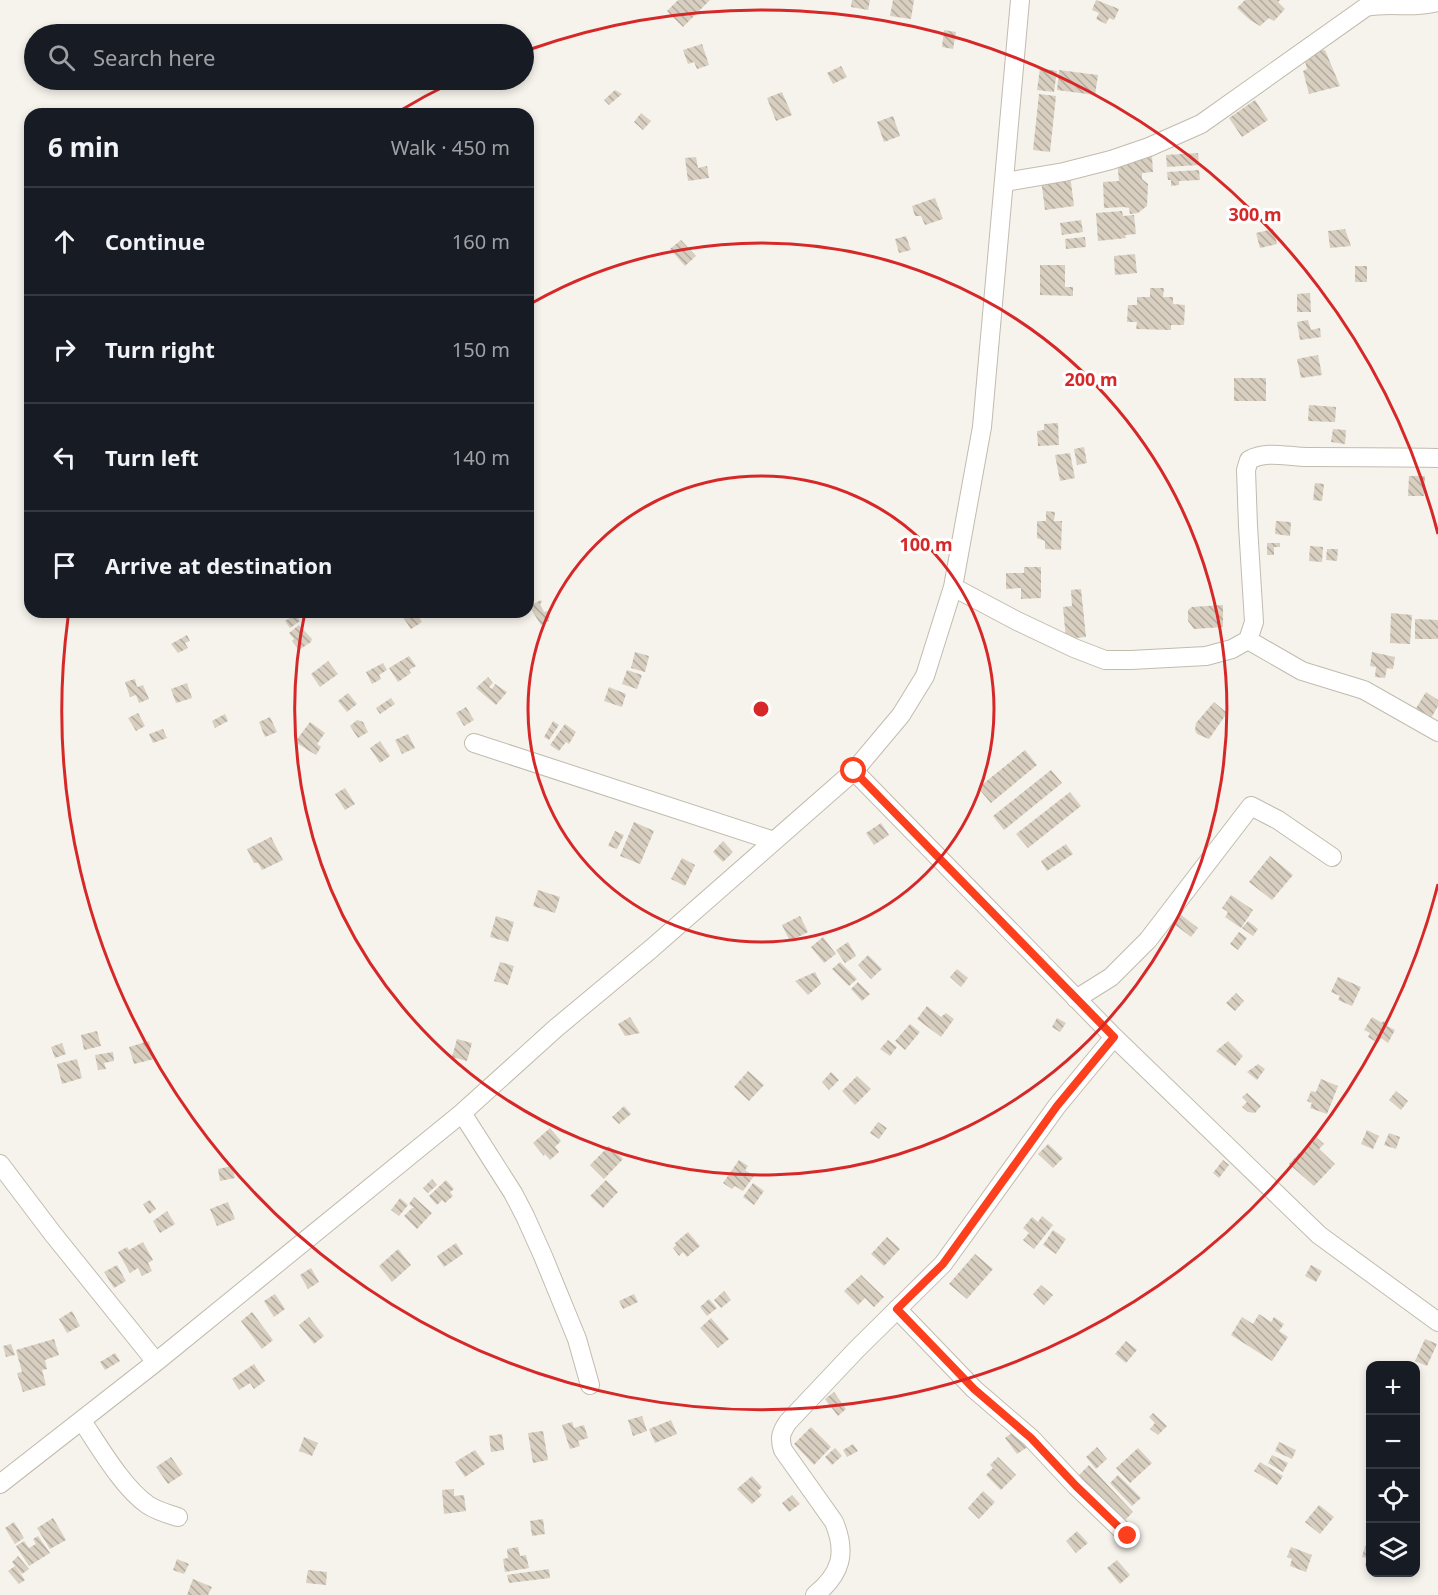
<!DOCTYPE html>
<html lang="en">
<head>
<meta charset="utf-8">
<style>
	:root { --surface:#171b24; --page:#20242c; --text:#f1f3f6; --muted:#9ea1a6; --line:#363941 }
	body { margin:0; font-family:"Noto Sans",sans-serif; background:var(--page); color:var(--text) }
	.controls { position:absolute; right:18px; bottom:18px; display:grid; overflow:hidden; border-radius:12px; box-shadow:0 3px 9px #0003 }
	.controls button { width:54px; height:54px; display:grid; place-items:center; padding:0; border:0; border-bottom:2px solid var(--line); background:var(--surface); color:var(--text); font:30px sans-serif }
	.stop { position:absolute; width:18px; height:18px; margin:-14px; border:4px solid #fc3f1d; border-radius:50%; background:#fff }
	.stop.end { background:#fc3f1d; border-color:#fff; box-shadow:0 2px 6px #0008 }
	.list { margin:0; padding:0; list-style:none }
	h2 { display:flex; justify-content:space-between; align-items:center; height:78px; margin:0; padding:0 24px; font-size:26px }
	h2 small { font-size:20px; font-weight:400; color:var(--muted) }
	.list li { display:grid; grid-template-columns:39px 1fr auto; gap:18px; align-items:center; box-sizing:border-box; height:108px; padding:0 24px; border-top:2px solid var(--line) }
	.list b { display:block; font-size:22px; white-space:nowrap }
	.list em { font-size:20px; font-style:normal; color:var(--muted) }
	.icon { flex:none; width:33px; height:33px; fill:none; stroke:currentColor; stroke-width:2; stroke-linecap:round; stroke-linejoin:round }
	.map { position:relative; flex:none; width:1438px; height:1595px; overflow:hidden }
	.search { position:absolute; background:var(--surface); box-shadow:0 3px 9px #0003; left:24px; top:24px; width:510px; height:66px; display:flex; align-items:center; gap:15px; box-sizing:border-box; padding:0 21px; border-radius:33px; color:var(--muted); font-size:22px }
	.panel { position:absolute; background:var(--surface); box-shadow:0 3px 9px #0003; left:24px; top:108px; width:510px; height:510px; border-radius:18px }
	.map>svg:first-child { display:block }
</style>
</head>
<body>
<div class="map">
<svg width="1438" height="1595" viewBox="0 0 1438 1595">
	<defs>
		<pattern id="building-back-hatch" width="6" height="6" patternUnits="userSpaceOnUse" patternTransform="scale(1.5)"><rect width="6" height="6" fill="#d8cfc1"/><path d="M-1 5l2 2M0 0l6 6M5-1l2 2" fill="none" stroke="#b1aa9e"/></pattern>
	</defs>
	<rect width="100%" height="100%" fill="#f6f3ec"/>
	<path fill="url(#building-back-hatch)" d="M678 0H710L683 27 667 11Z
		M852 0H870L868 10 851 7Z
		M893 0H914L911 19 890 16Z
		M1096 0 1119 9 1114 20 1109 18 1106 24 1096 19 1099 13 1092 10Z
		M1245 0H1280L1278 2 1285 9 1274 21 1269 18 1260 26 1250 20 1237 8Z
		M944 30 956 32 953 49 942 47Z
		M702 44 709 65 697 69 694 62 688 64 683 50Z
		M1325 50 1340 86 1309 94 1303 71 1307 69 1305 61H1308L1305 52Z
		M841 66 847 77 833 84 827 73Z
		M1040 68 1057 71 1054 92 1037 90Z
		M1059 70 1098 75 1095 95 1057 90Z
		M615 90 622 94 609 105 604 100Z
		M782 92 792 115 776 121 767 98Z
		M1039 94 1056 96 1050 152 1033 150Z
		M1255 100 1268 120 1242 137 1229 118Z
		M641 113 651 121 643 130 634 122Z
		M893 116 900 136 884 142 877 122Z
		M1198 153 1199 165 1167 167 1166 155Z
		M1152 156 1153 172 1142 173V179L1148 184 1147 206 1138 213 1130 214 1129 208 1124 207 1104 208 1103 182 1119 181 1117 159Z
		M696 157 698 168 707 166 709 178 688 181 685 158Z
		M1199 170 1200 180 1179 181V185L1171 186V180H1168L1167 172Z
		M1070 175 1074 206 1045 210 1041 179Z
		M935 198 943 219 925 225 921 216H915L912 206Z
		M1122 211 1123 216 1134 215 1136 234 1125 235 1126 238 1098 241 1096 213Z
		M1081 220 1083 232 1062 235 1060 223Z
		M1273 229 1277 244 1260 248 1256 233Z
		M1345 229 1351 246 1330 248 1328 231Z
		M906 236 911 250 899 253 895 239Z
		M1085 237 1086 247 1066 249 1065 239Z
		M681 240 696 256 685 266 670 249Z
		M1135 254 1137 273 1115 275 1114 256Z
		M1040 265H1065V287H1073V296L1040 295Z
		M1355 266H1367V282H1355Z
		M1150 288H1164L1163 297H1173V304L1185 305 1184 325H1171V330L1136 329 1137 322H1127L1128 305H1137V297H1150Z
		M1310 293 1311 312H1297V294Z
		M1308 320 1311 330 1320 328 1321 337 1300 340 1297 322Z
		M1318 355 1322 375 1301 378 1297 359Z
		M1234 378H1266V401H1234Z
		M1309 405 1336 407 1335 422 1308 421Z
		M1058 423 1059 445 1038 446 1037 431 1044 430V424Z
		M1333 429 1346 430 1345 444 1331 442Z
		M1084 447 1087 463 1077 465 1074 449Z
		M1070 453 1075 478 1060 481 1055 455Z
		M1409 476H1425L1424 496H1408Z
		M1315 483 1324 484 1322 501 1313 500Z
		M1046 511 1055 512 1054 521H1062L1061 550 1045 549V541L1037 538V521H1046Z
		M1276 521 1291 522 1290 536 1275 534Z
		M1267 543H1280V547H1274V555H1267Z
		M1310 546 1323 547 1322 562 1309 561Z
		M1327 549H1338L1337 561 1326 560Z
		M1024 567H1041V598L1021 599V588L1006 589V573H1024Z
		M1081 589 1086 637 1066 639 1063 607 1072 606 1071 590Z
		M541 600 542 602 540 604 544 612 547 611 550 618 548 619 549 621 541 625 529 606Z
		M1223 605V627L1194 629 1188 621V610L1192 607Z
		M402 612H415L422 622 411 629 400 613Z
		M1391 613 1412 615 1410 644 1390 643Z
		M296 614 300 621 290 628 285 621Z
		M1415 619 1438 620V639H1415Z
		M299 625 312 639 311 642 299 650 292 641 294 639 289 633Z
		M187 635 190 641 185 643 188 648 178 653 171 644Z
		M635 652 649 656 645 672 631 668Z
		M1372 652 1395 657 1393 669 1387 668 1385 678 1375 677 1376 667 1370 666Z
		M409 656 416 666 409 670 411 673 398 682 389 668Z
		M328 661 338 674 320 687 311 674Z
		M383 663 387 670 379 675 381 679 372 684 366 672Z
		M627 670 642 675 637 689 622 684Z
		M488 677 493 683 489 687 492 689 495 684 507 692 496 705 476 688Z
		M135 679 137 687 143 685 149 699 139 703 136 695 130 697 125 682Z
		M187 683 192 698 176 703 171 689Z
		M609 687 626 694 622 707 604 701Z
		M1426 692 1438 700V706L1430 720 1415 710Z
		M348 693 357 704 347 712 338 701Z
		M391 698 395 704 380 714 376 708Z
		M1214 702 1227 713 1209 739 1197 734 1195 730 1196 723Z
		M466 707 474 720 464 726 456 713Z
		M138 713 145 726 136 731 128 718Z
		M225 714 228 721 215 728 212 721Z
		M270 717 277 732 265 737 259 722Z
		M357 720 363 722 368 732 358 738 350 726Z
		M553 721 559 725 549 740 544 737Z
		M310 722 325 733 317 744 321 747 316 755 295 742Z
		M565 724 576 732 569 744 566 742 559 751 550 745Z
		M163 729 167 738 153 743 149 734Z
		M408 734 415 748 402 754 395 740Z
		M380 741 390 756 380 763 370 748Z
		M1025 750 1037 765 991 803 978 788Z
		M1051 770 1062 783 1004 830 993 816Z
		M345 788 355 804 345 810 335 794Z
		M1070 792 1081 806 1028 848 1016 834Z
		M634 822 654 831 640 864 620 856Z
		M881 823 889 835 874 845 866 833Z
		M615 831 624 835 617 849 608 846Z
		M271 837 283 860 262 870 258 863H254L247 849Z
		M723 841 733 852 723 862 713 852Z
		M1066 844 1073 854 1047 871 1041 861Z
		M1270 856 1293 875 1272 900 1249 882Z
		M682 858 695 865 685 886 671 879Z
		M538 890 560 897 555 913 533 906Z
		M1231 895 1253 910 1241 928 1225 917 1228 912 1222 908Z
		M1180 914 1198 928 1191 937 1173 923Z
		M496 916 514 922 508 942 490 937Z
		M800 916 808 932 790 941 782 925Z
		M1248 921 1258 929 1253 936 1242 928Z
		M1239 932 1247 938 1238 950 1230 944Z
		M823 937 836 954 824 963 811 947Z
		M848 942 856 956 845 963 836 950Z
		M868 955 882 969 871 979 858 965Z
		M500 962 514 966 508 985 494 981Z
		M840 962 857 979 849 986 832 969Z
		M957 969 968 978 961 987 950 977Z
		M815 972 821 984 808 995 795 981Z
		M1338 977 1361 987 1352 1006 1338 1000 1340 996 1331 992Z
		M858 982 870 994 862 1001 851 989Z
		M1236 993 1244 1001 1235 1011 1226 1003Z
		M927 1006 941 1017 946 1013 954 1019 941 1037 917 1019Z
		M630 1017 640 1033 625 1036 618 1024Z
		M1372 1017 1382 1023 1383 1021 1388 1023 1387 1026 1395 1030 1388 1043 1381 1038 1378 1043 1368 1037 1370 1033 1364 1030Z
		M1057 1018 1066 1023 1060 1032 1052 1027Z
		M910 1024 920 1032 905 1050 895 1041Z
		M97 1031 101 1046 84 1050 81 1035Z
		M457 1039 472 1043 467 1061 452 1057Z
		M888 1040 897 1047 890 1056 880 1049Z
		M149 1041 154 1059 134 1064 129 1047Z
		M1228 1041 1243 1056 1235 1066 1216 1051Z
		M62 1043 66 1054 55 1058 51 1047Z
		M113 1052 114 1061 104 1063 106 1069 98 1070 95 1055Z
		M77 1059 82 1078 62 1084 57 1064Z
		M1258 1064 1265 1069 1257 1080 1247 1072Z
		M748 1071 764 1085 749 1101 734 1087Z
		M831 1072 839 1080 829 1090 822 1082Z
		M857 1076 871 1089 855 1105 842 1091Z
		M1321 1079 1338 1086 1327 1114 1310 1108 1312 1103 1307 1101 1311 1091 1316 1092Z
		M1396 1091 1408 1101 1401 1110 1389 1100Z
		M1247 1093 1261 1106 1255 1113 1248 1112 1242 1107 1247 1102 1242 1097Z
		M624 1106 631 1114 619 1124 612 1117Z
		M878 1122 887 1128 879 1139 870 1133Z
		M550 1128 561 1141 555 1147 559 1152 550 1160 545 1154 544 1156 533 1143Z
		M1367 1130 1379 1136 1373 1149 1361 1144Z
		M1389 1133 1400 1137 1396 1149 1384 1145Z
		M1315 1136 1324 1144 1319 1149 1335 1164 1314 1186 1289 1164Z
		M1048 1144 1063 1158 1053 1168 1038 1154Z
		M609 1146 623 1159 604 1179 590 1165Z
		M739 1160 748 1166 745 1170 754 1176 743 1191 735 1186 732 1189 723 1183Z
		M1223 1160 1229 1165 1219 1178 1213 1173Z
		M232 1166 235 1178 220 1181 218 1169Z
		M432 1179 437 1185 428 1193 423 1188Z
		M446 1180 454 1189 450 1192 453 1196 445 1203 442 1200 437 1205 429 1196Z
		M606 1180 618 1192 603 1208 590 1196Z
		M753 1183 764 1191 754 1205 743 1197Z
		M414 1197 432 1213 417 1229 404 1216 412 1208H414L409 1204Z
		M400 1198 408 1205 399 1216 391 1210Z
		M150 1200 156 1209 149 1214 143 1204Z
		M228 1202 235 1219 217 1226 210 1209Z
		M167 1211 175 1224 160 1233 153 1221Z
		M1042 1216 1053 1225 1034 1249 1023 1240 1029 1233 1023 1228 1032 1217 1038 1222Z
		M1053 1230 1066 1239 1056 1254 1043 1245Z
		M688 1232 700 1246 687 1257 683 1252 679 1256 673 1248 676 1245 675 1243Z
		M887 1237 900 1249 884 1266 871 1254Z
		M143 1242 153 1260 148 1263 152 1271 142 1276 138 1268 130 1273 118 1252 127 1247 129 1250Z
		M456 1243 463 1254 444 1267 437 1256Z
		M398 1249 411 1265 392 1282 379 1266Z
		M975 1254 993 1269 967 1299 949 1284Z
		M117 1265 126 1281 114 1288 104 1272Z
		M1311 1265 1322 1271 1316 1282 1305 1276Z
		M311 1268 319 1282 308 1289 300 1275Z
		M861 1275 884 1297 874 1307 865 1298 858 1305 844 1291Z
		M1041 1285 1053 1295 1044 1305 1033 1294Z
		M724 1291 731 1300 721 1308 714 1300Z
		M275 1294 285 1309 274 1317 264 1301Z
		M634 1294 638 1302 623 1309 619 1301Z
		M709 1299 717 1308 707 1316 700 1307Z
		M72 1311 80 1326 67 1333 59 1319Z
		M252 1312 273 1340 262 1349 241 1321Z
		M1259 1314 1271 1322 1274 1317 1284 1324 1279 1331 1288 1337 1272 1361 1231 1335 1242 1317 1253 1324Z
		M309 1317 324 1336 314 1344 299 1325Z
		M711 1318 729 1339 718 1348 700 1328Z
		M54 1339 59 1355 45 1360 47 1369 42 1370 46 1385 23 1392 17 1373 22 1372 16 1350Z
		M1425 1339 1437 1344 1427 1366 1415 1361Z
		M1126 1341 1137 1350 1126 1363 1115 1354Z
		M11 1344 15 1355 6 1357 3 1346Z
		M115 1353 120 1361 105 1370 100 1362Z
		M254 1364 265 1381 254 1389 250 1383 239 1390 232 1379Z
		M834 1392 846 1409 838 1416 825 1399Z
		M1153 1413 1167 1426 1158 1435 1150 1429 1155 1423 1149 1417Z
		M642 1416 647 1431 633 1436 628 1420Z
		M671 1420 677 1434 655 1443 649 1429Z
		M572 1422 574 1428 584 1425 588 1438 578 1441 580 1446 570 1449 562 1425Z
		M811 1427 831 1447 814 1465 794 1444Z
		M1017 1429 1029 1446 1017 1454 1005 1438Z
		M543 1431 548 1460 533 1463 528 1433Z
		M502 1434 504 1450 491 1452 489 1436Z
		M304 1437 318 1443 312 1456 299 1451Z
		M1279 1442 1296 1450 1292 1459 1275 1451Z
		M853 1444 858 1451 847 1457 843 1450Z
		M1097 1447 1107 1459 1096 1469 1086 1457Z
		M835 1448 842 1456 832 1465 825 1457Z
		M1138 1448 1152 1463 1130 1483 1116 1468Z
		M475 1450 485 1464 465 1477 455 1462Z
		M1272 1455 1288 1463 1283 1472 1268 1463Z
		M171 1457 183 1474 168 1484 156 1467Z
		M998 1457 1016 1475 1001 1490 986 1475 993 1468 990 1465Z
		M1260 1462 1283 1476 1277 1485 1254 1471Z
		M1089 1465 1133 1512 1123 1522 1079 1475Z
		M1118 1475 1141 1498 1132 1506 1110 1483Z
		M752 1476 762 1487 758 1491 762 1495 752 1504 737 1489Z
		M454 1489V1496L464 1495 466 1511 444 1514 442 1490Z
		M983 1491 995 1502 979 1519 968 1508Z
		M792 1495 800 1504 789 1512 782 1503Z
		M1319 1505 1334 1517 1320 1534 1305 1522Z
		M53 1518 66 1540 50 1549 37 1528Z
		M543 1519 545 1534 532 1536 530 1521Z
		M14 1522 24 1538 15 1544 5 1528Z
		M1077 1531 1088 1543 1076 1553 1066 1541Z
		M38 1536 50 1553 29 1566 16 1546 24 1541 29 1548 36 1544 33 1539Z
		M1365 1546 1370 1547V1567L1365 1566 1367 1558 1362 1557Z
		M518 1547 520 1556 526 1555 529 1568 505 1572 503 1559 508 1558 507 1549Z
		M1291 1547 1312 1555 1306 1572 1290 1566 1292 1559 1287 1557Z
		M18 1556 29 1569 22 1574 12 1562Z
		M177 1559 189 1564 184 1574 173 1570Z
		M1117 1560 1130 1575 1120 1584 1107 1568Z
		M15 1566 25 1580 19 1584 8 1571Z
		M549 1569 550 1578 509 1583 507 1575Z
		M308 1570 327 1572 326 1585 306 1583Z
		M193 1579 212 1587 208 1595H187Z"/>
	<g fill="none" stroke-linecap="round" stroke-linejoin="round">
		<defs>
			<path id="minor" d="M1005 182 1064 172 1111 160 1149 147 1201 124 1366 7C1391 2 1412 9 1438 2
				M953 587 1017 621 1074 648 1105 660H1131L1206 656 1232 649 1248 640 1254 622 1248 526 1246 470 1249 460C1267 450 1287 457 1308 457 1351 457 1395 457 1438 458
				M1248 640 1302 671 1364 690 1438 732
				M474 743 774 841
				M854 771 1114 1037 1319 1235 1438 1322
				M1076 999 1111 977 1148 940 1251 806 1278 820 1332 857
				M462 1113 513 1193 525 1216 543 1256 577 1339 590 1385
				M0 1164 53 1234 156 1362
				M897 1309 974 1389 1031 1438 1076 1486 1128 1536
				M82 1421C99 1446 123 1488 148 1505 157 1511 168 1514 178 1517
				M0 1484 156 1362 462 1113 556 1028 651 949 854 771 901 715 925 676 953 587 982 427 1020 0
				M815 1595C841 1574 847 1553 834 1522L783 1450C779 1438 781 1432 788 1422L856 1350 943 1264 1057 1106 1114 1037"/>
		</defs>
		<use href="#minor" stroke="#c2bbae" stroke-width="20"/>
		<use href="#minor" stroke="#fff" stroke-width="18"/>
	</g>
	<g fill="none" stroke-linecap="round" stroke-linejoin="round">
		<path stroke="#fc3f1d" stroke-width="8" d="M854 771 1114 1037 1057 1106 943 1264 897 1309 974 1389 1031 1438 1076 1486 1128 1536"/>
	</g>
	<g fill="none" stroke="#d62828" stroke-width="3">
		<circle cx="761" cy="709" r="233"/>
		<path d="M532 303A466 466 0 1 1 305 612"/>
		<path d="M1438 884A699 699 0 0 1 68 618M396 113A699 699 0 0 1 455 81M528 50A699 699 0 0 1 1438 534"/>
	</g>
	<circle cx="761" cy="709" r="9" fill="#d62828" stroke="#fff" stroke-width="3"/>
	<g font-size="18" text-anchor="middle" font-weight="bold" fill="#d62828" stroke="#fff" stroke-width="6" stroke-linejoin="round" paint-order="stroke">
		<text x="1255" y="221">300 m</text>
		<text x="1091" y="386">200 m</text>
		<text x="926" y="551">100 m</text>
	</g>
</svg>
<div class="controls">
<button>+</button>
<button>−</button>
<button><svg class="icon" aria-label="locate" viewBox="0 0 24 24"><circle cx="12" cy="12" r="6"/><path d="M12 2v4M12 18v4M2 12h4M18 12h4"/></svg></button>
<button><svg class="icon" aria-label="layers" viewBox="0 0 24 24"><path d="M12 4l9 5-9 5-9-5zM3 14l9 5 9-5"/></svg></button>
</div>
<div class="stop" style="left:854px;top:771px"></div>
<div class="stop end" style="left:1128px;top:1536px"></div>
<div class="search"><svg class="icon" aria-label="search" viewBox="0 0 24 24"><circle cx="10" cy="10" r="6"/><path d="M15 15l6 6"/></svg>Search here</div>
<section class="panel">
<h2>6 min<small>Walk · 450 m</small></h2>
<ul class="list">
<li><svg class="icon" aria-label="ahead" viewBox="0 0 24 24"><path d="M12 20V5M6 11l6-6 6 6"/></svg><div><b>Continue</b></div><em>160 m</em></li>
<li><svg class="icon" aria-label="right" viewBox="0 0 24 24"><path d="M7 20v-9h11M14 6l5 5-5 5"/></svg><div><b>Turn right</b></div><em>150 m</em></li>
<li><svg class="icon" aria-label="left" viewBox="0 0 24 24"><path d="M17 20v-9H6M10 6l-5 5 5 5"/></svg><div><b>Turn left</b></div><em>140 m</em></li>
<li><svg class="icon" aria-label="arrive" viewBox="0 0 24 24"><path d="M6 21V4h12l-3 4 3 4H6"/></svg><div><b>Arrive at destination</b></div></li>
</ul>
</section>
</div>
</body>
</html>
